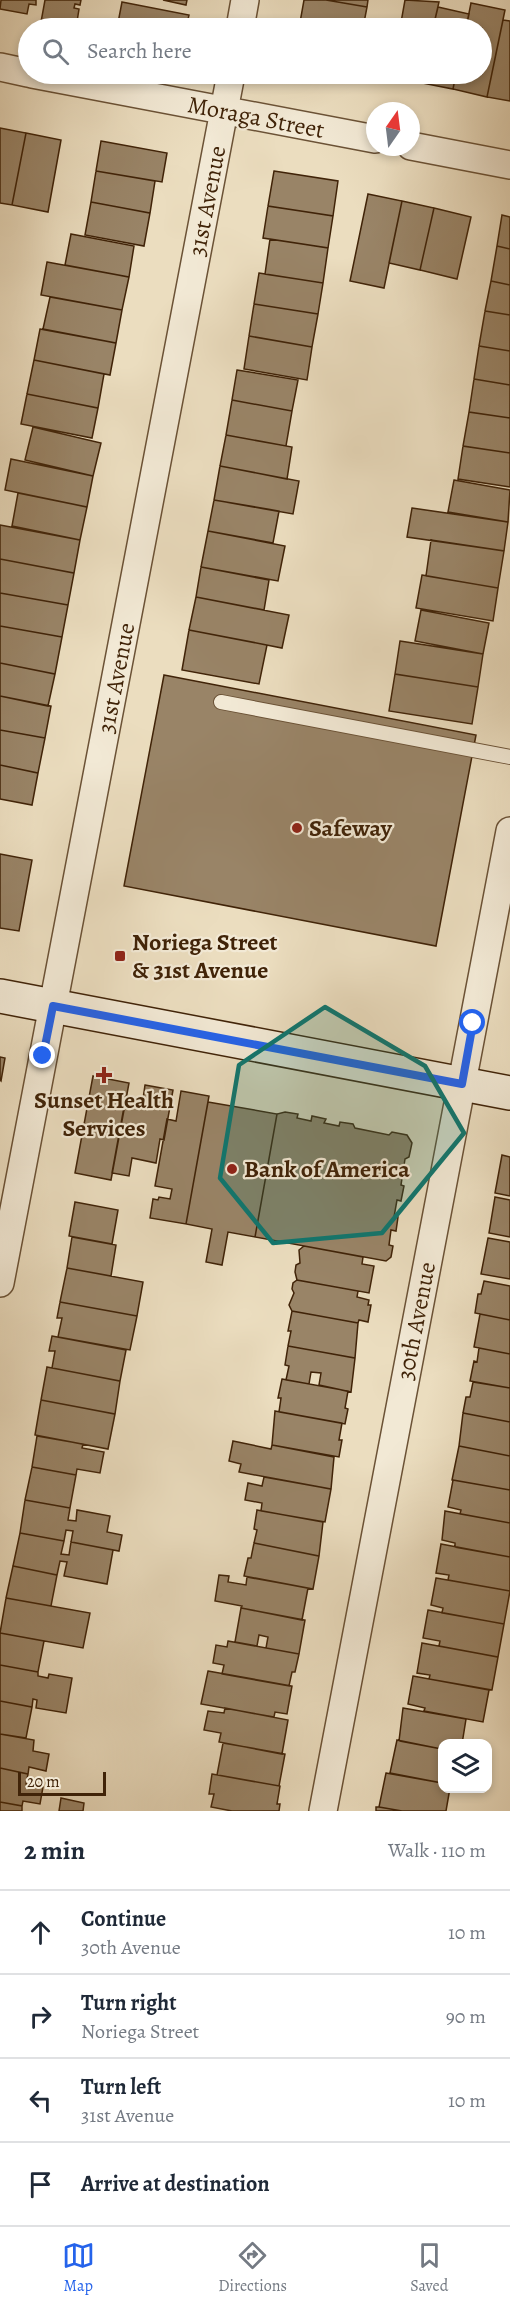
<!DOCTYPE html>
<html lang="en">
<head>
<meta charset="utf-8">
<style>
	:root { --surface:#fff; --page:#f2f2f3; --text:#1f2937; --muted:#747a83; --line:#e0e1e3; --accent:#2563eb }
	body { margin:0; font-family:Alegreya,serif; background:var(--page); color:var(--text) }
	.controls { position:absolute; right:18px; bottom:18px; display:grid; overflow:hidden; border-radius:12px; box-shadow:0 3px 9px #0003 }
	.controls button { width:54px; height:54px; display:grid; place-items:center; padding:0; border:0; border-bottom:2px solid var(--line); background:var(--surface); color:var(--text); font:30px sans-serif }
	.compass { position:absolute; left:366px; top:102px; width:54px; height:54px; border-radius:50%; background:var(--surface); box-shadow:0 3px 9px #0003; rotate:14deg }
	.scale { position:absolute; left:18px; bottom:15px; width:88px; box-sizing:border-box; padding-left:6px; border:3px solid #402308; border-top:0; font-size:16px; line-height:21px; white-space:nowrap; color:#402308; -webkit-text-stroke:4px #f2e9d5; paint-order:stroke }
	.stop { position:absolute; width:18px; height:18px; margin:-14px; border:4px solid #2563eb; border-radius:50%; background:#fff }
	.stop.end { background:#2563eb; border-color:#fff; box-shadow:0 2px 6px #0008 }
	.list { margin:0; padding:0; list-style:none }
	h2 { display:flex; justify-content:space-between; align-items:center; height:78px; margin:0; padding:0 24px; font-size:26px }
	h2 small { font-size:20px; font-weight:400; color:var(--muted) }
	.list li { display:grid; grid-template-columns:39px 1fr auto; gap:18px; align-items:center; box-sizing:border-box; height:84px; padding:0 24px; border-top:2px solid var(--line) }
	.list b { display:block; font-size:22px; white-space:nowrap }
	.list p { margin:0; font-size:20px; white-space:nowrap; color:var(--muted) }
	.list em { font-size:20px; font-style:normal; color:var(--muted) }
	.icon { flex:none; width:33px; height:33px; fill:none; stroke:currentColor; stroke-width:2; stroke-linecap:round; stroke-linejoin:round }
	.map { position:relative; flex:none; width:510px; height:1811px; overflow:hidden }
	.search { position:absolute; background:var(--surface); box-shadow:0 3px 9px #0003; left:18px; right:18px; top:18px; height:66px; display:flex; align-items:center; gap:15px; box-sizing:border-box; padding:0 21px; border-radius:33px; color:var(--muted); font-size:22px }
	.sheet { height:414px; background:var(--surface) }
	nav { display:flex; justify-content:space-around; align-items:center; box-sizing:border-box; height:84px; border-top:2px solid var(--line); background:var(--surface); font-size:16px; color:var(--muted) }
	nav a { display:grid; justify-items:center; gap:3px }
	nav .on { color:var(--accent) }
	.map>svg:first-child { display:block }
</style>
</head>
<body>
<div class="map">
<svg width="510" height="1811" viewBox="0 0 510 1811">
	<rect width="100%" height="100%" fill="#ebddbf"/>
	<filter id="stains"><feTurbulence type="fractalNoise" baseFrequency=".00333" numOctaves="4"/><feColorMatrix values="0 0 0 0 .2 0 0 0 0 .09 0 0 0 0 .02 0 0 0 .5 -.17"/></filter>
	<radialGradient id="worn" r=".72"><stop offset=".6" stop-color="#630" stop-opacity="0"/><stop offset="1" stop-color="#630" stop-opacity=".3"/></radialGradient>
	<path fill="#998467" stroke="#402308" stroke-width="1.5" d="M1 0H36V5L29 4 27 14 0 9Z
		M45 0H81L80 5 75 4 74 8 79 9 76 28 41 22Z
		M163 0H187L186 5Z
		M304 0H326L367 7 363 28H299Z
		M326 0H368L367 7Z
		M405 0 439 2 433 28H400Z
		M122 2 189 15 186 28H117Z
		M471 3 505 10 487 97 453 89 456 74H482V28H466Z
		M438 7 469 14 466 28H433Z
		M503 20 510 21V101L487 97Z
		M391 74H424L422 83 390 76Z
		M424 74H456L453 89 422 83Z
		M0 128 26 133 12 205 0 203Z
		M26 133 61 140 48 212 12 205Z
		M101 141 167 153 162 182 96 171Z
		M96 171 155 181 150 213 91 202Z
		M274 171 338 181 333 216 268 206Z
		M368 194 402 201 384 288 350 281Z
		M402 201 434 208 420 270 389 263Z
		M91 202 150 213 144 246 85 235Z
		M268 206 333 216 328 248 263 238Z
		M434 208 471 217 457 279 420 270Z
		M502 215 510 217V249L497 246Z
		M71 234 134 246 129 277 65 265Z
		M270 239 328 248 323 283 265 274Z
		M497 246 510 249V285L491 281Z
		M47 262 129 277 122 310 41 295Z
		M259 273 323 283 318 314 254 304Z
		M491 281 510 285V315L485 311Z
		M50 297 122 310 116 343 43 329Z
		M254 304 318 314 312 347 249 336Z
		M485 311 510 315V351L479 346Z
		M40 329 116 343 110 375 34 360Z
		M249 336 312 347 307 380 244 369Z
		M479 346 510 351V385L474 379Z
		M34 360 104 374 98 408 27 394Z
		M237 370 298 380 292 411 232 400Z
		M474 379 510 385V418L469 412Z
		M27 394 98 408 92 438 21 424Z
		M232 400 292 411 286 446 226 435Z
		M469 412 510 418V453L463 446Z
		M33 427 101 443 93 476 25 460Z
		M226 435 292 447 287 479 220 466Z
		M463 446 510 453V487L458 479Z
		M11 459 93 476 87 507 5 490Z
		M220 466 299 481 293 514 214 500Z
		M454 480 510 490 508 522 448 512Z
		M18 493 87 507 80 540 12 526Z
		M214 500 279 511 273 543 208 531Z
		M412 508 508 522 504 551 407 537Z
		M0 525 80 540 74 573 0 559Z
		M208 531 285 546 278 581 201 567Z
		M431 540 504 551 498 588 426 576Z
		M0 559 74 573 68 605 0 593Z
		M201 567 269 580 264 610 196 597Z
		M422 575 498 588 493 621 416 608Z
		M0 593 68 605 62 637 0 626Z
		M196 597 289 615 282 648 189 630Z
		M421 610 489 623 483 654 415 641Z
		M0 626 62 637 55 674 0 663Z
		M189 630 267 645 259 684 182 670Z
		M400 641 483 654 478 687 395 674Z
		M0 663 55 674 48 706 0 696Z
		M395 674 478 687 472 724 389 711Z
		M164 675 476 735 436 946 124 886Z
		M0 696 51 706 45 738 0 730Z
		M0 730 45 738 38 773 0 765Z
		M0 765 38 773 32 805 0 799Z
		M0 854 32 860 19 931 0 928Z
		M0 1057 5 1058 1 1081 0 1080Z
		M93 1076 129 1083 111 1180 75 1173Z
		M145 1085 173 1090 164 1140 160 1139 156 1163 132 1158 129 1176 112 1173 126 1096 143 1099Z
		M181 1091 209 1096 186 1224 150 1218 153 1199 158 1200 159 1197 170 1199 172 1189 155 1186 167 1119 176 1121Z
		M208 1102 277 1114 255 1237 228 1232 222 1265 206 1262 212 1229 186 1224Z
		M285 1112 298 1114 297 1118 311 1121 312 1116 326 1119 324 1123 339 1126 340 1122 353 1124 355 1128 389 1135 392 1132 407 1135 412 1143 409 1157 405 1159 401 1185 404 1186 401 1201 397 1200 394 1217H398L396 1231 391 1230 389 1245 393 1246 391 1257 386 1261 255 1237 277 1114Z
		M502 1155 510 1157V1196L495 1193Z
		M495 1197 510 1200V1237L489 1233Z
		M75 1202 118 1210 112 1244 69 1236Z
		M72 1237 116 1245 111 1276 67 1268Z
		M488 1238 510 1242V1279L481 1274Z
		M304 1246 363 1257 362 1264 374 1266 369 1293 297 1280 295 1272 296 1265 300 1263 299 1250Z
		M67 1268 143 1282 137 1316 60 1302Z
		M297 1280 358 1291 357 1297 369 1300 368 1305H371L368 1322 359 1320 358 1323 292 1311 289 1305 294 1293 292 1289 293 1283Z
		M484 1281 510 1286V1320L475 1313 478 1294H481Z
		M60 1302 137 1316 130 1350 58 1337 62 1318H57Z
		M292 1311 358 1323 355 1358 288 1346 291 1331H288Z
		M480 1314 510 1320V1354L474 1347Z
		M52 1336 126 1350 120 1381 52 1368 55 1351H49Z
		M288 1346 355 1358 351 1392 319 1385 321 1373 311 1372 309 1384 286 1380 289 1366 285 1365Z
		M479 1348 510 1354V1388L470 1381 474 1361 477 1362Z
		M47 1367 120 1381 115 1414 41 1400Z
		M282 1379 348 1391 345 1408 348 1409 345 1424 279 1412 281 1398H278Z
		M473 1382 510 1388V1422L463 1413 466 1397H470Z
		M41 1400 115 1414 108 1449 35 1435Z
		M275 1411 342 1423 339 1440H342L339 1457 272 1445Z
		M463 1413 510 1422V1456L459 1446Z
		M37 1436 83 1444 82 1448 104 1452 100 1473 77 1469 76 1475 32 1467Z
		M233 1441 271 1449 272 1445 334 1457 331 1489 239 1472 241 1464 229 1461Z
		M459 1446 510 1456V1490L452 1480Z
		M32 1467 76 1475 70 1508 25 1500Z
		M264 1477 331 1489 325 1522 261 1511 262 1503 245 1500 248 1483 262 1486Z
		M453 1480 510 1490V1523L460 1514 461 1510 448 1507Z
		M25 1500 70 1508 68 1520 76 1521 77 1510 110 1516 107 1532 122 1535 119 1551 71 1542 73 1531 66 1530 64 1541 20 1533Z
		M257 1510 323 1522 319 1556 254 1543 257 1530 254 1529Z
		M445 1511 510 1523V1557L455 1547V1543L442 1540Z
		M20 1533 64 1541 61 1554 69 1555 71 1542 113 1550 107 1584 64 1576 67 1562 60 1561 57 1575 13 1566Z
		M254 1543 319 1556 313 1589 244 1576 248 1558H251Z
		M441 1544 510 1557V1591L448 1580 449 1575 436 1573Z
		M13 1566 57 1575 51 1606 6 1598Z
		M219 1575 229 1576 228 1582 246 1585 247 1577 308 1588 302 1620 241 1608 242 1606 215 1601Z
		M436 1578 510 1591 504 1624 442 1613 443 1608 431 1605Z
		M6 1598 90 1613 83 1648 0 1633Z
		M241 1608 305 1620 299 1654 266 1648 268 1637 259 1635 257 1646 235 1642Z
		M428 1610 504 1624 498 1657 439 1646 440 1641 423 1638Z
		M0 1633 44 1641 38 1672 0 1665Z
		M228 1641 299 1654 295 1672H292L289 1686 222 1674 224 1665 213 1663 216 1645 227 1647Z
		M422 1643 498 1657 492 1690 429 1679 430 1675 417 1673Z
		M0 1665 38 1672V1676L48 1678 49 1674 72 1678 66 1713 36 1708 37 1700 33 1699 32 1707 0 1701Z
		M208 1671 292 1686 287 1714 275 1712 274 1717 201 1704Z
		M413 1676 489 1690 483 1722 424 1711 425 1708 408 1704Z
		M0 1701 32 1707 26 1738 0 1734Z
		M225 1708 288 1720 282 1754 219 1742 221 1733 204 1730 208 1711 224 1713Z
		M403 1708 466 1719 462 1744H442V1749L399 1741Z
		M0 1734 34 1740 33 1751 49 1754 46 1771 29 1767 28 1774 0 1768Z
		M397 1740 442 1749V1783L390 1773Z
		M223 1743 285 1754 279 1786 217 1775Z
		M0 1768 28 1774 26 1784 43 1787 40 1804 23 1801 22 1806 0 1802Z
		M386 1773 442 1783V1788H450L446 1811H402L379 1807Z
		M212 1774 280 1786 277 1804H280L279 1811H232L211 1807 214 1794H209Z
		M61 1798 84 1803 83 1811H59Z
		M0 1802 22 1806V1811H0Z
		M376 1807H379L402 1811H376Z"/>
	<g fill="none" stroke-linecap="round" stroke-linejoin="round">
		<defs>
			<path id="lane" d="M221 702 510 757"/>
			<path id="street" d="M240 28 245 0
				M0 67 28 73
				M32 74 375 139
				M411 146 510 165
				M0 1283 231 74
				M323 1811 510 831"/>
			<path id="secondary" d="M0 996 510 1093"/>
		</defs>
		<use href="#lane" stroke="#6b5236" stroke-width="16"/>
		<use href="#street" stroke="#6b5236" stroke-width="30"/>
		<use href="#secondary" stroke="#402308" stroke-width="36"/>
		<use href="#lane" stroke="#f2e9d5" stroke-width="14"/>
		<use href="#street" stroke="#f2e9d5" stroke-width="27"/>
		<use href="#secondary" stroke="#f2e9d5" stroke-width="33"/>
	</g>
	<g fill="none" stroke-linecap="round" stroke-linejoin="round">
		<path stroke="#2563eb" stroke-width="8" d="M43 1056 53 1006 462 1084 473 1023"/>
	</g>
	<path fill="#0f766e" fill-opacity="0.2" stroke="#0f766e" stroke-width="4.5" stroke-linejoin="round" d="M325 1007 425 1066 464 1133 382 1233 273 1243 220 1178 239 1065Z"/>
	<g fill="#8f2418" stroke="#f2e9d5" stroke-width="2">
		<circle cx="297" cy="828" r="6"/>
		<rect x="114" y="950" width="12" height="12" rx="3"/>
		<path d="M101 1066h6v6h6v6h-6v6h-6v-6h-6v-6h6z"/>
		<circle cx="232" cy="1169" r="6"/>
	</g>
	<g text-anchor="middle" dominant-baseline="central" stroke-width="4.5" stroke-linejoin="round" paint-order="stroke">
		<g font-size="24" fill="#402308" stroke="#f2e9d5">
			<text transform="translate(256 117) rotate(11)">Moraga Street</text>
			<text transform="translate(207 201) rotate(-79)">31st Avenue</text>
			<text transform="translate(116 678) rotate(-79)">31st Avenue</text>
			<text transform="translate(416 1321) rotate(-79)">30th Avenue</text>
		</g>
		<g font-size="24" font-weight="bold" fill="#402308" stroke="#f2e9d5" text-anchor="start">
			<text x="309" y="828">Safeway</text>
			<text x="132" y="942">Noriega Street<tspan x="132" dy="28">&amp; 31st Avenue</tspan></text>
			<text x="104" y="1100" text-anchor="middle">Sunset Health<tspan x="104" dy="28">Services</tspan></text>
			<text x="244" y="1169">Bank of America</text>
		</g>
	</g>
	<rect width="100%" height="100%" filter="url(#stains)"/>
	<rect width="100%" height="100%" fill="url(#worn)"/>
</svg>
<div class="controls">
<button><svg class="icon" aria-label="layers" viewBox="0 0 24 24"><path d="M12 4l9 5-9 5-9-5zM3 14l9 5 9-5"/></svg></button>
</div>
<svg class="compass" viewBox="-18 -18 36 36"><path d="M0-13l5 13h-10z" fill="#e53935"/><path d="M0 13l5-13h-10z" fill="#747a83"/></svg>
<div class="scale">20 m</div>
<div class="stop" style="left:473px;top:1023px"></div>
<div class="stop end" style="left:43px;top:1056px"></div>
<div class="search"><svg class="icon" aria-label="search" viewBox="0 0 24 24"><circle cx="10" cy="10" r="6"/><path d="M15 15l6 6"/></svg>Search here</div>
</div>
<section class="sheet">
<h2>2 min<small>Walk · 110 m</small></h2>
<ul class="list">
<li><svg class="icon" aria-label="ahead" viewBox="0 0 24 24"><path d="M12 20V5M6 11l6-6 6 6"/></svg><div><b>Continue</b><p>30th Avenue</p></div><em>10 m</em></li>
<li><svg class="icon" aria-label="right" viewBox="0 0 24 24"><path d="M7 20v-9h11M14 6l5 5-5 5"/></svg><div><b>Turn right</b><p>Noriega Street</p></div><em>90 m</em></li>
<li><svg class="icon" aria-label="left" viewBox="0 0 24 24"><path d="M17 20v-9H6M10 6l-5 5 5 5"/></svg><div><b>Turn left</b><p>31st Avenue</p></div><em>10 m</em></li>
<li><svg class="icon" aria-label="arrive" viewBox="0 0 24 24"><path d="M6 21V4h12l-3 4 3 4H6"/></svg><div><b>Arrive at destination</b></div></li>
</ul>
</section>
<nav>
<a class="on"><svg class="icon" aria-label="map" viewBox="0 0 24 24"><path d="M3 6l6-2 6 2 6-2v14l-6 2-6-2-6 2zM9 4v14M15 6v14"/></svg>Map</a>
<a><svg class="icon" aria-label="directions" viewBox="0 0 24 24"><path d="M12 3l9 9-9 9-9-9zM9 14v-3h6M13 9l2 2-2 2"/></svg>Directions</a>
<a><svg class="icon" aria-label="saved" viewBox="0 0 24 24"><path d="M7 4h10v16l-5-4-5 4z"/></svg>Saved</a>
</nav>
</body>
</html>
